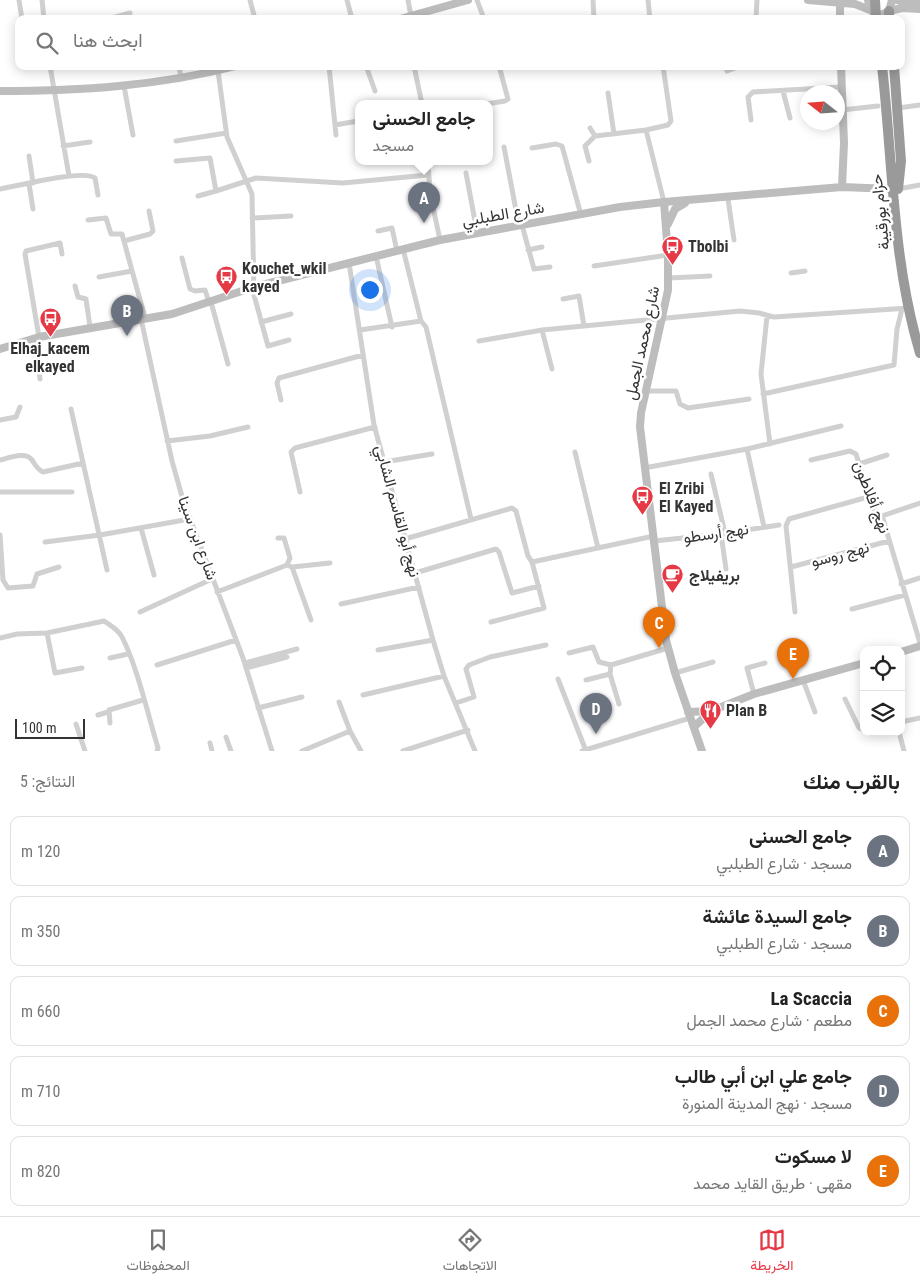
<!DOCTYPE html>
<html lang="ar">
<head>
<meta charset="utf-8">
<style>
	:root { --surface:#fff; --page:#f6f6f6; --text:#222; --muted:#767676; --line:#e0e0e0; --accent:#e63946 }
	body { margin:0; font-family:"Roboto Condensed",Vazirmatn,sans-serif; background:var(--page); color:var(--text); direction:rtl }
	.controls { position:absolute; right:15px; bottom:15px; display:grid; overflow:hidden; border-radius:10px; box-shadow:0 2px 12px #0003 }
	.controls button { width:45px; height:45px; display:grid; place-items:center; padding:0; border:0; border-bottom:1px solid var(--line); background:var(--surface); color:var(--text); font:25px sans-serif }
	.compass { position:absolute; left:800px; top:85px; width:45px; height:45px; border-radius:50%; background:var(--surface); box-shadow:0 2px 12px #0003; rotate:287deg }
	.scale { position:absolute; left:15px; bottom:12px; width:70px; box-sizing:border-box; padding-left:5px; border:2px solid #333; border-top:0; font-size:14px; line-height:18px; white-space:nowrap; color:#333; -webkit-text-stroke:4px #fff; paint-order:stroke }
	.you { position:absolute; left:369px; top:289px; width:18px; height:18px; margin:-12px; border:4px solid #fff; border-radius:50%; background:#1a73e8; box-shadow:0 0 0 8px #1a73e833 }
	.badge { display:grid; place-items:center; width:32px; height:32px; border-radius:50%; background:var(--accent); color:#fff; font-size:16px; font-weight:700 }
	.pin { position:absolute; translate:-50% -41px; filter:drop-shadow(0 1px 2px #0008) }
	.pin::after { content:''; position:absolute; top:26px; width:18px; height:15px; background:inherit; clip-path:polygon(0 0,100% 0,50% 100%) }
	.popup { position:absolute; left:355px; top:100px; width:138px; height:65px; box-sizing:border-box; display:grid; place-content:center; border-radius:10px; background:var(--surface); filter:drop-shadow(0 1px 4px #0005); font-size:16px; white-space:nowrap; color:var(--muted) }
	.popup b { font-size:19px; color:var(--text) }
	.popup::after { content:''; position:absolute; left:50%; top:100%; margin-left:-10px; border:10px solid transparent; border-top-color:var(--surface) }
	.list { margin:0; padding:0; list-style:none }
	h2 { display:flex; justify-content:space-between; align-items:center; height:65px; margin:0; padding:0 20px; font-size:21px }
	h2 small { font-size:16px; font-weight:400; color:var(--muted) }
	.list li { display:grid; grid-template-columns:32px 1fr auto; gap:15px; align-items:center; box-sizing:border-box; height:70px; margin:0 10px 10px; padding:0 10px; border:1px solid var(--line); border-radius:10px }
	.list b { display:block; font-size:19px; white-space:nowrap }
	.list p { margin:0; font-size:16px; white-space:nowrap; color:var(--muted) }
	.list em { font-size:16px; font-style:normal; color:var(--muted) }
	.icon { flex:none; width:28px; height:28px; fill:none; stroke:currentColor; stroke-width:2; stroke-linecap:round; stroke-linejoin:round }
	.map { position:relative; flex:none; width:920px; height:751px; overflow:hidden; direction:ltr }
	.search { position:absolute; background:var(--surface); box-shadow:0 2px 12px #0003; left:15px; right:15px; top:15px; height:55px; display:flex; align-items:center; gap:12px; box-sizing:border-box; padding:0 18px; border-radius:10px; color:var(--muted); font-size:19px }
	.sheet { height:465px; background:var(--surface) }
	nav { display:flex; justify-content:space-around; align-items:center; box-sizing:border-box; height:70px; border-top:1px solid var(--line); background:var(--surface); font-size:14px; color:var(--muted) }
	nav a { display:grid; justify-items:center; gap:2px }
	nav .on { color:var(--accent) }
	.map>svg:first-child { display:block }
</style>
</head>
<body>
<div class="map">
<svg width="920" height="751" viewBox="0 0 920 751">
	<rect width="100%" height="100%" fill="#fff"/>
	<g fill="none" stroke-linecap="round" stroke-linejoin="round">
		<path stroke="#d0d0d0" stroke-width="5" d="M19 0 22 19
			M42 0 44 19
			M250 0 255 19
			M347 0 352 19
			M408 0 411 16
			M477 0 484 19
			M593 0 594 19
			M648 0 650 19
			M32 19 44 17
			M108 19 130 13
			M756 19 757 0
			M50 66 69 176
			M179 66 181 78
			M329 66 336 135
			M366 66 375 91
			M414 66 422 104
			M218 71 227 137 252 194 254 295 268 346 289 340
			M727 71 740 66
			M124 86 133 135
			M783 91 790 118
			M608 93 614 134
			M486 104 505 101 508 99 499 66
			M898 108 920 105
			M842 110 878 106
			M751 120 748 97 753 92 841 87
			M335 125 358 121
			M590 128 595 136
			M646 130 664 202
			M176 141 226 133
			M63 146 90 142
			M504 147 519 226
			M532 148 556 144 562 146 581 215
			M29 156 33 183
			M176 161 210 158 216 191 256 178 343 183 428 175
			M589 161 585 146 595 136 646 130 668 125 671 121 663 66
			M428 162 430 193 440 240
			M466 173 477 232
			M29 184 33 209
			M0 189C17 186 83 169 95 178L98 195
			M898 189 920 185
			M198 196 216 191
			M728 199 734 240
			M252 218 291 216
			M88 220 106 218 111 234H122L145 318
			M522 225 534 269 550 267
			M378 231 392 228 397 251
			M124 241 150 234 153 231 149 211
			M403 249 421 321 426 327 471 519
			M528 250 542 247
			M376 256 392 327
			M182 258 190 289 195 291 205 290 209 302
			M349 263 374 425 433 640 444 676 475 751
			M594 266 668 255
			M791 273 805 271
			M99 277 132 271
			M669 278 710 276
			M75 286 78 297 86 299 90 327
			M563 299 579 296 584 326
			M211 302 228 364
			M767 316 761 374 770 444
			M141 319 172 461 183 500 243 658 272 751
			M261 322 291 314
			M360 330 421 321
			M542 330 552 369
			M39 337 25 254 26 251 60 243 62 254
			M34 338 40 379
			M479 341 542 330 740 311 759 313 774 317 909 308
			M646 391H676L680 404 688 408 749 399
			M763 394 894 365 897 329 902 309
			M281 400 277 383 279 378 363 355
			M71 409 107 570
			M0 420 16 417 20 407
			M167 441 210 436 248 427
			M747 449 764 527
			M575 452 598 548
			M0 460C9 458 26 451 32 460 36 466 37 469 43 472L83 463
			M811 460 850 451 856 454 873 508 882 516 920 643
			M384 462 432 454
			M859 464 887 455
			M644 468 747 449 841 426
			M711 474 725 533
			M0 492H72
			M300 492 291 452 295 448 375 427
			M882 516 920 503
			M141 528 154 575
			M721 534 726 569
			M0 535 3 580 8 588 33 586 37 574 59 567
			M405 539 512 508 516 511 528 556 532 562
			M654 541 721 534 779 525
			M45 542 100 535 190 519
			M287 565 292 567 311 620
			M292 567 330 563
			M791 567 889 541
			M415 573 496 549 499 552 512 593 539 586
			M901 584 920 578
			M217 592 287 565 290 558 284 538H278
			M341 604 419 587
			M852 609 905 595
			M140 612 212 579
			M795 612 786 526 789 519 868 497
			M491 622 544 608 532 562 654 536
			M47 633 55 673 82 668
			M0 638 17 634 47 633 104 621C111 626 118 629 122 637 137 666 148 715 158 748L157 751
			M378 650 433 640
			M569 653 593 647 599 662 611 665
			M110 658 128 654
			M245 663 297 649
			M157 665 236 640
			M246 668 287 657
			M675 673 713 662
			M558 679 586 751
			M586 680 610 674
			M803 680 815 712
			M754 694 747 668 765 663
			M363 695 444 676
			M845 699 859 728 864 730
			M339 702 350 731
			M456 703 474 697 466 669 469 665 490 657 546 645
			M619 704 610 674 611 665 668 648
			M258 708 302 697
			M98 715 108 712
			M901 722 920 718
			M110 723 109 710 143 700
			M76 724 85 751
			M899 732 904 751
			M226 737 231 751
			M210 743 212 751
			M302 751 350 731 361 751
			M403 751 468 730
			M582 751 690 718"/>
		<path stroke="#bdbdbd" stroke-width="8" d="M808 0 855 4 870 10
			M868 0 870 10 881 15 889 11 892 0
			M897 0 920 4
			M840 3V19
			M889 11 902 8 920 9
			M400 19 468 0
			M0 91C80 91 158 86 236 66
			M842 187 892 189
			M668 224 675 209 685 203
			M0 349 39 337 172 314 254 287 440 240 620 207 664 202
			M901 652 920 646
			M688 712 711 711 754 694 864 663
			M694 727 711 711
			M702 751 675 673 666 640 640 427 641 413 668 290V255L664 202 842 187 844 143 841 66"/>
		<path stroke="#9a9a9a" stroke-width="10" d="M889 11V19
			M882 66C893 162 892 260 920 353
			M894 66 901 161 898 189"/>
		<path stroke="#9a9a9a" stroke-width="10" d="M875 0 876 19"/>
	</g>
	<defs>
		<symbol id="bus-pin" viewBox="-11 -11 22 30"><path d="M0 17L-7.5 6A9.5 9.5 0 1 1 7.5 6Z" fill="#e63946" stroke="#fff"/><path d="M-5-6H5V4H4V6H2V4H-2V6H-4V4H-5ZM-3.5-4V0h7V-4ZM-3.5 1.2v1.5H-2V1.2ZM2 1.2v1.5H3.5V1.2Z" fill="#fff"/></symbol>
		<symbol id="cafe-pin" viewBox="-11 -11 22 30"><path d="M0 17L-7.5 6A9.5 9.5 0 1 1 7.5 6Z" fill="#e63946" stroke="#fff"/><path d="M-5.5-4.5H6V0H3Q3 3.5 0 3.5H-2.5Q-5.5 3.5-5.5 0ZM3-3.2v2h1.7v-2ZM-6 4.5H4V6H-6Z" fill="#fff"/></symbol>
		<symbol id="restaurant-pin" viewBox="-11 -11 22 30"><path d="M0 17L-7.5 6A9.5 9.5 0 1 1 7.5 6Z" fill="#e63946" stroke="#fff"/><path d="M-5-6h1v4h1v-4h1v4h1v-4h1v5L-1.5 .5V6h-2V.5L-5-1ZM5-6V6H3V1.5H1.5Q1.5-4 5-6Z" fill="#fff"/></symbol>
	</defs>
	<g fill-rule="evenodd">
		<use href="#bus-pin" x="660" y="234" width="25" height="34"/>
		<use href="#bus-pin" x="214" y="264" width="25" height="34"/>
		<use href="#bus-pin" x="38" y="306" width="25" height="34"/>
		<use href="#bus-pin" x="630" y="484" width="25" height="34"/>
		<use href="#cafe-pin" x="660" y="562" width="25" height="34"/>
		<use href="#restaurant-pin" x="698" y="698" width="25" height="34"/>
	</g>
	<g text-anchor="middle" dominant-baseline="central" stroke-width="5" stroke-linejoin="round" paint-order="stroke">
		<g font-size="16" fill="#333" stroke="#fff">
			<text transform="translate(880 212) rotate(-96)">حزام بورقيبة</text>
			<text transform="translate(503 214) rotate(-10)">شارع الطبلبي</text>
			<text transform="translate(642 343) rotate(-78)">شارع محمد الجمل</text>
			<text transform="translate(872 497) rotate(69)">نهج أفلاطون</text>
			<text transform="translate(398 511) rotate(75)">نهج أبو القاسم الشابي</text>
			<text transform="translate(716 533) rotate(-8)">نهج أرسطو</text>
			<text transform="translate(198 538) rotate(70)">شارع ابن سينا</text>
			<text transform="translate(840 554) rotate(-15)">نهج روسو</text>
		</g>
		<g font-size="16" font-weight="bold" fill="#333" stroke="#fff" text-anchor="start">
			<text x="688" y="246">Tbolbi</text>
			<text x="242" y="268">Kouchet_wkil<tspan x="242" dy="18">kayed</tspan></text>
			<text x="50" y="348" text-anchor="middle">Elhaj_kacem<tspan x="50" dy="18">elkayed</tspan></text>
			<text x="659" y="488">El Zribi<tspan x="659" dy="18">El Kayed</tspan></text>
			<text x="689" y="575">بريفيلاج</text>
			<text x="726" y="710">Plan B</text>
		</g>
	</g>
</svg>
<div class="controls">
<button><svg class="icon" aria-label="locate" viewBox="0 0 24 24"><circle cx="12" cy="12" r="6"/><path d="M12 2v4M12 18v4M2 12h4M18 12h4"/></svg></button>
<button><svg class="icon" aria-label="layers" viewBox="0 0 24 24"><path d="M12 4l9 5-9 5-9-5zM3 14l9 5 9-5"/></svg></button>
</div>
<svg class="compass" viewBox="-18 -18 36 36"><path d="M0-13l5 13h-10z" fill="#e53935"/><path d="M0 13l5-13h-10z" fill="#767676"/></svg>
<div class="scale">100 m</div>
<div class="you"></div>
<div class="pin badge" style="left:424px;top:223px;background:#6b7280">A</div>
<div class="popup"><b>جامع الحسنى</b>مسجد</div>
<div class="pin badge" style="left:127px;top:336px;background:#6b7280">B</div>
<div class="pin badge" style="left:659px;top:648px;background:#e8710a">C</div>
<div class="pin badge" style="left:596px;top:734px;background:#6b7280">D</div>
<div class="pin badge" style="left:793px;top:679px;background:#e8710a">E</div>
<div class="search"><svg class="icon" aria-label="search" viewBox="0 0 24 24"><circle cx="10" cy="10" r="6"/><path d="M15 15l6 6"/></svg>ابحث هنا</div>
</div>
<section class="sheet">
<h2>بالقرب منك<small>النتائج: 5</small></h2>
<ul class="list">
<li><span class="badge" style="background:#6b7280">A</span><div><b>جامع الحسنى</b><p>مسجد · شارع الطبلبي</p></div><em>120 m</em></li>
<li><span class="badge" style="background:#6b7280">B</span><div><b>جامع السيدة عائشة</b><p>مسجد · شارع الطبلبي</p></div><em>350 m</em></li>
<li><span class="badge" style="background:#e8710a">C</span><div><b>La Scaccia</b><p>مطعم · شارع محمد الجمل</p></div><em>660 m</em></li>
<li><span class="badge" style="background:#6b7280">D</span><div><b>جامع علي ابن أبي طالب</b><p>مسجد · نهج المدينة المنورة</p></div><em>710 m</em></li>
<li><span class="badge" style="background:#e8710a">E</span><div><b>لا مسكوت</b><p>مقهى · طريق القايد محمد</p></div><em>820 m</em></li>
</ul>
</section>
<nav>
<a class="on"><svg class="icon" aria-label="map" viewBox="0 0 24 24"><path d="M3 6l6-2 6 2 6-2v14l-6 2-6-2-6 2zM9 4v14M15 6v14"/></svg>الخريطة</a>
<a><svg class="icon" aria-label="directions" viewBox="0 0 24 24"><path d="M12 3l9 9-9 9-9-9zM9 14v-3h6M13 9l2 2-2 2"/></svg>الاتجاهات</a>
<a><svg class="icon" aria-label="saved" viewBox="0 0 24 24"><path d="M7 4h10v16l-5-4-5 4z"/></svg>المحفوظات</a>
</nav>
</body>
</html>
